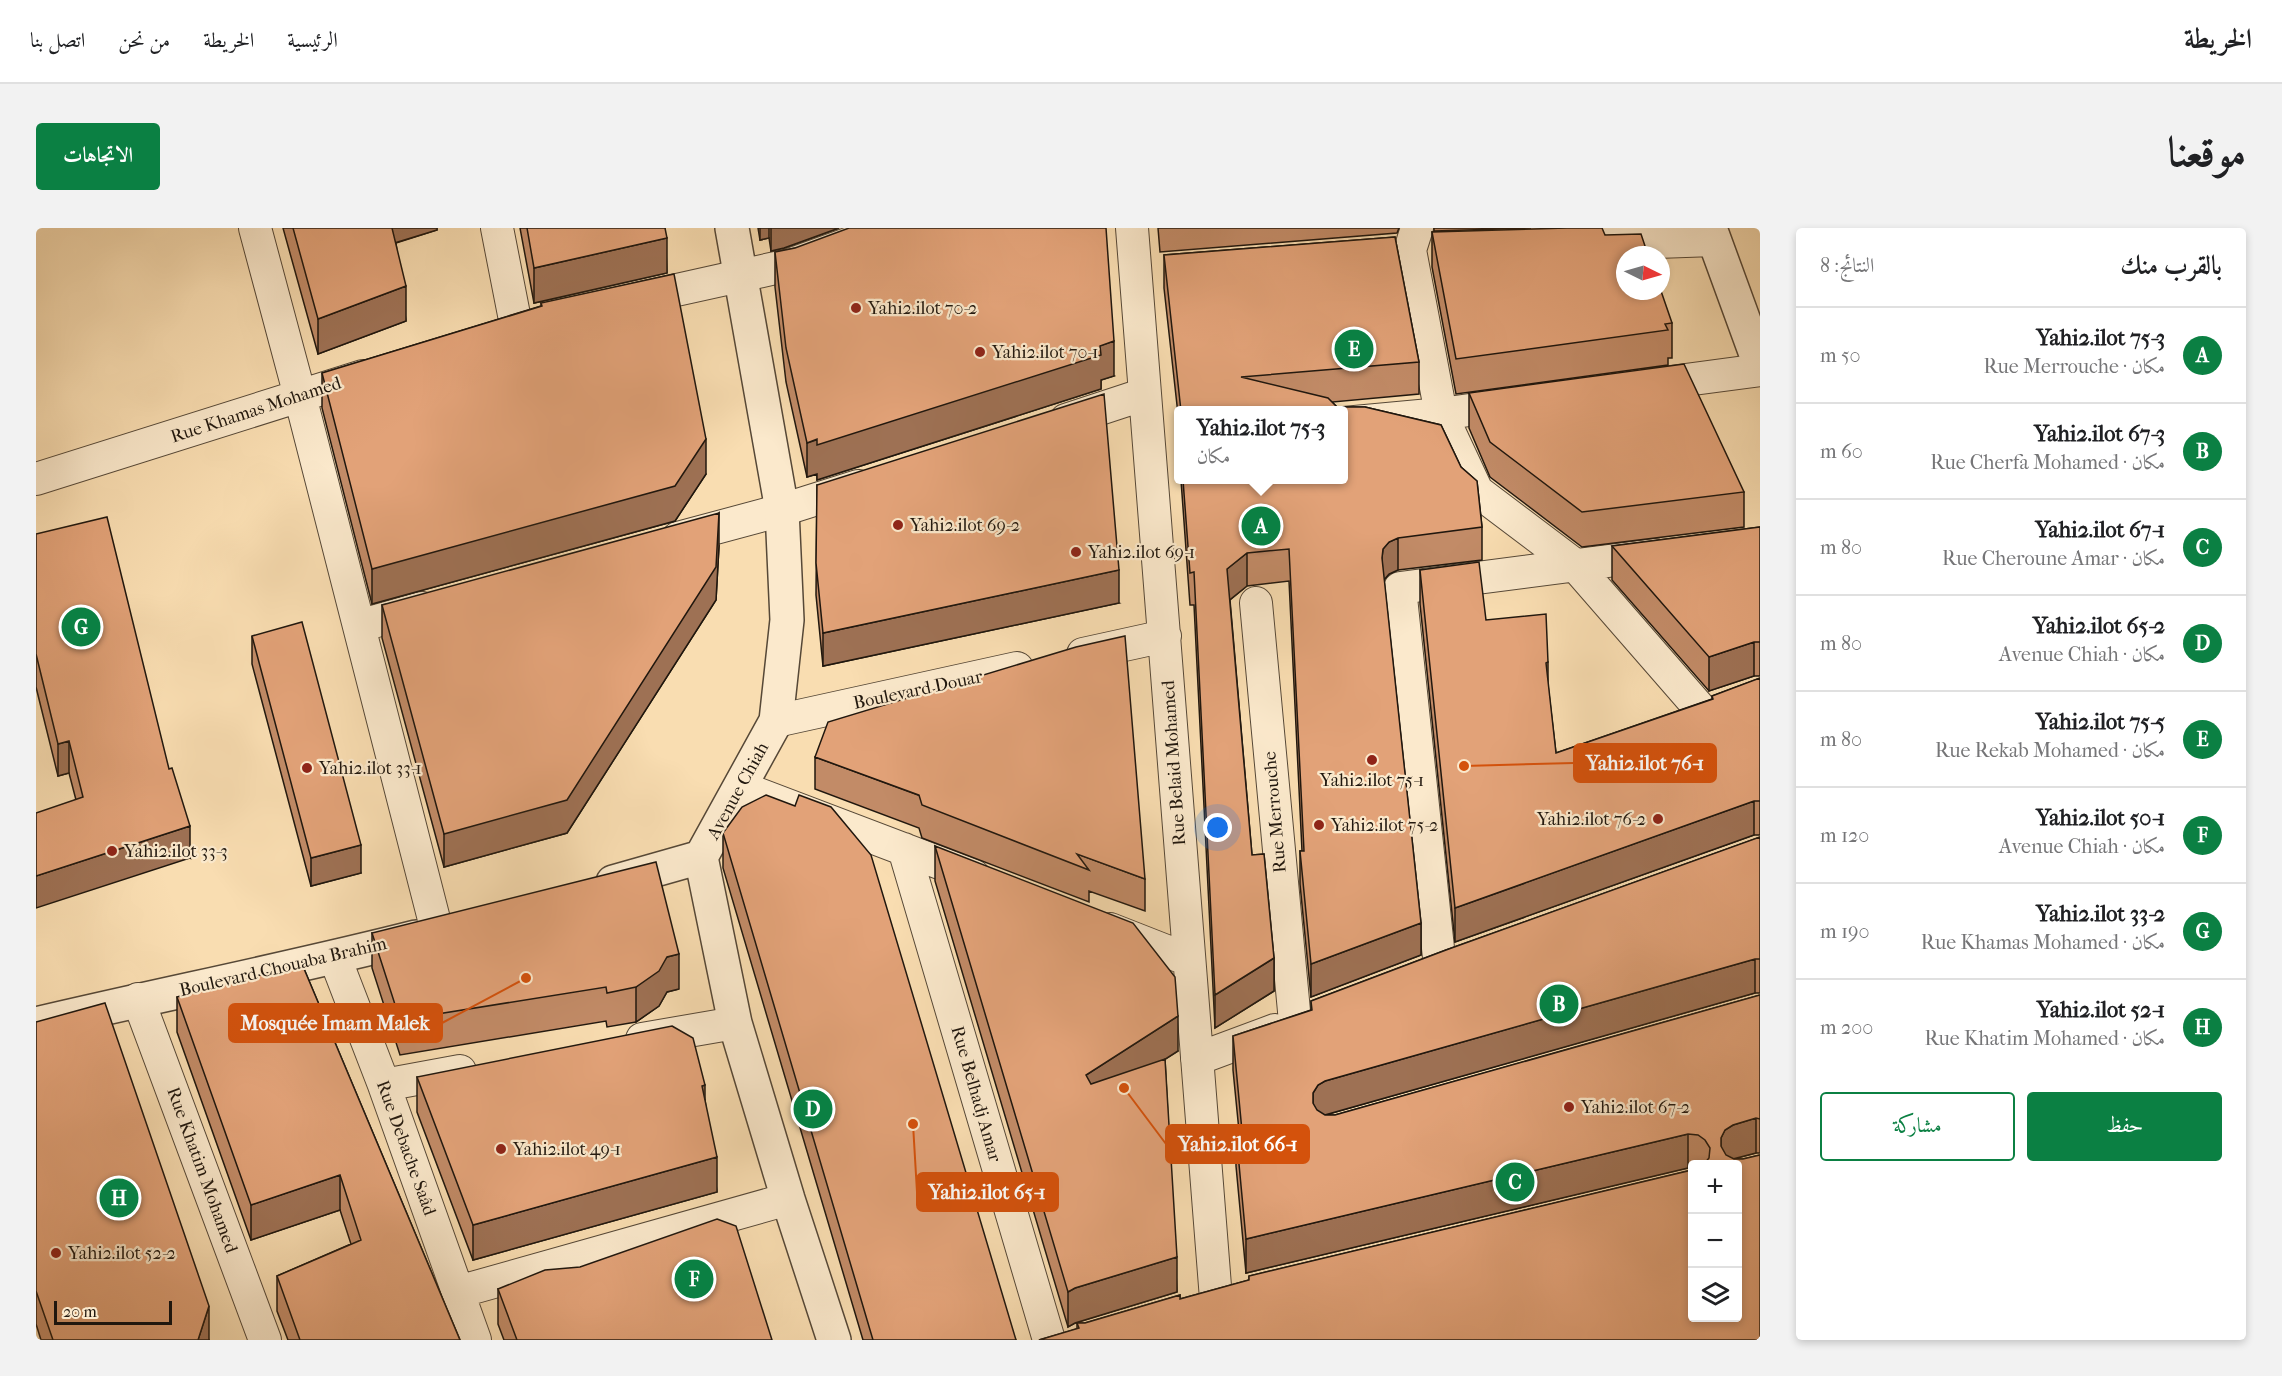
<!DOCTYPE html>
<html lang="ar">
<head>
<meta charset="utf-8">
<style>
	:root { --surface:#fff; --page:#f2f2f2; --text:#202124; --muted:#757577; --line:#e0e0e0; --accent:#0b8043 }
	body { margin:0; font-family:"IM FELL French Canon",Amiri,serif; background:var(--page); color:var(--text); direction:rtl }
	.controls { position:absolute; right:18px; bottom:18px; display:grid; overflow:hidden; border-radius:6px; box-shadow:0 3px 9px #0003 }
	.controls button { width:54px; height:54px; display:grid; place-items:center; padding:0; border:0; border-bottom:2px solid var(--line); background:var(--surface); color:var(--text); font:30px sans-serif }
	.compass { position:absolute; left:1580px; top:18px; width:54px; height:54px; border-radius:50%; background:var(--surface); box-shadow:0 3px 9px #0003; rotate:95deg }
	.scale { position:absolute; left:18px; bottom:15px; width:118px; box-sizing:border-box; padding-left:6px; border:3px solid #20170e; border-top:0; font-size:16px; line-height:21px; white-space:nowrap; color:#20170e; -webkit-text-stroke:4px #fbe9cc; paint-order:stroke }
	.you { position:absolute; left:1182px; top:600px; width:21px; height:21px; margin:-15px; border:4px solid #fff; border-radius:50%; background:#1a73e8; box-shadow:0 0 0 9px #1a73e833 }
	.badge { display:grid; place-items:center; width:39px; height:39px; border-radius:50%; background:var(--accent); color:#fff; font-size:20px; font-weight:700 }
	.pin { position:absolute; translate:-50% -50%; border:3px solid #fff; box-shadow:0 2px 6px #0006 }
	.popup { position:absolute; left:1138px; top:178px; width:174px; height:78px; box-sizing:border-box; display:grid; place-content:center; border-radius:6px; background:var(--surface); filter:drop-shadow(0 2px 4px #0005); font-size:20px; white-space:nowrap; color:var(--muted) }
	.popup b { font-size:22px; color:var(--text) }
	.popup::after { content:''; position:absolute; left:50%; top:100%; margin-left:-12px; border:12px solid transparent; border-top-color:var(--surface) }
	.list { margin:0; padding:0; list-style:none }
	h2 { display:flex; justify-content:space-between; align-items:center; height:78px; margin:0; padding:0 24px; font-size:26px }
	h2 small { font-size:20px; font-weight:400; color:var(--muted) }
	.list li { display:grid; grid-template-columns:39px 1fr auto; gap:18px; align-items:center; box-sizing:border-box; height:96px; padding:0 24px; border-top:2px solid var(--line) }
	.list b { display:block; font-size:22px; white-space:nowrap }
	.list p { margin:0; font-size:20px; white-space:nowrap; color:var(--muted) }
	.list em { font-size:20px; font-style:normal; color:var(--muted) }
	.actions { display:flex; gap:12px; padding:18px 24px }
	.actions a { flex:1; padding:14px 0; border:2px solid var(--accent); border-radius:6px; text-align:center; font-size:21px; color:var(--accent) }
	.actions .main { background:var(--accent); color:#fff }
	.icon { flex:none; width:33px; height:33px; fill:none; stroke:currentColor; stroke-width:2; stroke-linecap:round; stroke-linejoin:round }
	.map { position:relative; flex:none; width:1724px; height:1112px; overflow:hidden; direction:ltr; border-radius:6px }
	header { display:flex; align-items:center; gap:36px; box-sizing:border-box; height:84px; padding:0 30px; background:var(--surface); border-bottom:2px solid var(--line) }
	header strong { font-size:28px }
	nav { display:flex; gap:33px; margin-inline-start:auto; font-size:21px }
	.intro { display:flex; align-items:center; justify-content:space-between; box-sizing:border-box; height:144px; padding:0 36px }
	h1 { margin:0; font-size:42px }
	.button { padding:15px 27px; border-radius:6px; background:var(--accent); color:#fff; font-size:21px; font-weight:700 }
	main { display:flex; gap:36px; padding:0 36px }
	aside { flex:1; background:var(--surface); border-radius:6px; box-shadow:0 3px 9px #0003 }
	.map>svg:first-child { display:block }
</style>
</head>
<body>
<header>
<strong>الخريطة</strong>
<nav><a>الرئيسية</a><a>الخريطة</a><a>من نحن</a><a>اتصل بنا</a></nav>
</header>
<div class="intro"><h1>موقعنا</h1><a class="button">الاتجاهات</a></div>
<main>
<aside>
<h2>بالقرب منك<small>النتائج: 8</small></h2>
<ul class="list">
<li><span class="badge">A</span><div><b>Yahi2.ilot 75-3</b><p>مكان · Rue Merrouche</p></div><em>50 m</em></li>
<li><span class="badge">B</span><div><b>Yahi2.ilot 67-3</b><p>مكان · Rue Cherfa Mohamed</p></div><em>60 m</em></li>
<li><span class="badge">C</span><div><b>Yahi2.ilot 67-1</b><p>مكان · Rue Cheroune Amar</p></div><em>80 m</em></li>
<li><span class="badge">D</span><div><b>Yahi2.ilot 65-2</b><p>مكان · Avenue Chiah</p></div><em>80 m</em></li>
<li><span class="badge">E</span><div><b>Yahi2.ilot 75-5</b><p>مكان · Rue Rekab Mohamed</p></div><em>80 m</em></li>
<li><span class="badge">F</span><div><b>Yahi2.ilot 50-1</b><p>مكان · Avenue Chiah</p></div><em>120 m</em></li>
<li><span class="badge">G</span><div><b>Yahi2.ilot 33-2</b><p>مكان · Rue Khamas Mohamed</p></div><em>190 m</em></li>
<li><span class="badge">H</span><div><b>Yahi2.ilot 52-1</b><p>مكان · Rue Khatim Mohamed</p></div><em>200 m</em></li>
</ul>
<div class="actions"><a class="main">حفظ</a><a>مشاركة</a></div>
</aside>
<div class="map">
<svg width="1724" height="1112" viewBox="0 0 1724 1112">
	<rect width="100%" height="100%" fill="#f9ddb1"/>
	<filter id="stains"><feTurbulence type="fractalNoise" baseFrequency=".00333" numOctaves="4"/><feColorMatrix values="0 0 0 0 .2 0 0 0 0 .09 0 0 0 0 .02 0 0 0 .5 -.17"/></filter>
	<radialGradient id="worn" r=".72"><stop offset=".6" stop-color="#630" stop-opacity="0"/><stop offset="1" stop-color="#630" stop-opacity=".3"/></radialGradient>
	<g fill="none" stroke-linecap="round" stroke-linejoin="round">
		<defs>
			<path id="minor" d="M219 0 264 168 401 703
				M461 0 480 97
				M1096 0 1180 1071
				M1381 0 1374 22 1405 186 1441 263 1539 337 1667 484
				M1564 16 1678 12
				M600 71 753 37 856 0
				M1612 157 1724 142
				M1030 192 1109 166
				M1308 195 1405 186 1476 176
				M0 251 327 148
				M642 310 746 282 822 258
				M1220 375 1259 794
				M323 398 386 380
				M1047 426 1129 408
				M740 493 981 440
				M704 559 938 648
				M868 621 1013 1112
				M1074 701 1153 732
				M299 730 348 857 439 1112
				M1404 739 1364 360 1619 327
				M102 771 229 1112
				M606 811 699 795
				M1161 831 1239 802
				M348 857 424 843
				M422 1064 752 971"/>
			<path id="tertiary" d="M696 0 746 282 751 392 740 493 665 629 699 795 752 971 798 1112
				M1674 0 1724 137
				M577 654 665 629
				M0 796C127 766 254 741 380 709"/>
		</defs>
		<use href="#minor" stroke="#564837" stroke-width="34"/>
		<use href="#tertiary" stroke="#564837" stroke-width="36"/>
		<use href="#minor" stroke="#fbe9cc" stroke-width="32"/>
		<use href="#tertiary" stroke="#fbe9cc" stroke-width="33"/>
	</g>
	<path fill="#c28b67" stroke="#20170e" stroke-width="1.5" d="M247 0H401V2L360 15 370 93 282 126Z
		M484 0H629L631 45 498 75Z
		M722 0H803L748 20 735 23 733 10 724 12Z
		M1122 0H1363L1361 5 1124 24Z
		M1398 0H1495L1398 3Z
		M1396 4 1569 7 1636 95V130H1632V137L1420 166 1396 39Z
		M1359 9 1383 134V166L1296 174 1301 179H1329L1405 197 1425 239 1441 253 1446 299V332L1362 342 1353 346 1348 352 1385 695V727L1275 769 1264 656V623H1266L1253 353 1211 358 1194 372 1216 627 1228 626 1238 730V763L1179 800 1158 377H1154L1145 252H1308V183H1143V195L1128 60V27Z
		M759 20 1078 148 1065 152V161L781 252V246L771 249 750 154 739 59V24Z
		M505 75 670 246 639 293 336 376 286 180V145L505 78Z
		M1433 165 1708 264V299L1546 319 1454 249 1433 200Z
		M781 257 1083 375 787 438 780 367Z
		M1724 299V448H1718L1673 463 1576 352V318Z
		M0 306 154 630 40 572 33 545 22 548 0 459Z
		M683 318 680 372 531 605 408 639 346 410V377Z
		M1384 342 1450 392 1512 434V457L1520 525 1676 471V468L1724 450V607H1718L1419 714 1384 376Z
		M216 408 325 645 275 658 216 436Z
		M779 529 1109 651V683L1053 663V674L886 610 883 600 779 561Z
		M687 605 980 1112H827L687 640Z
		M1724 609V765H1719L1289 887H1299L1724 767V925H1720L1697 931H1707L1724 927V1112H1003L1041 1101V1095H1049L1144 1067V1071L1213 1052V1048L1656 942V1089H1701V936H1656V941L1652 940 1210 1045 1200 938V904L1203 903 1197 842V808L1275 782V773L1410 722Z
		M899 618 1142 823 1129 831 1141 1064 1039 1095 1032 1099 899 653Z
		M336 705 643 761 631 764 623 778 600 794 571 799 570 793 364 827 336 740Z
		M266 736 424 1112H252L241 1083V1048L315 1016 304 982 215 1012 141 804V769Z
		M0 794 173 1112H5L0 1096Z
		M381 849 669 872 681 964 437 1032 381 884Z
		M462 1061 736 1112H468L462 1096Z"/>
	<path fill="#9e7154" stroke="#20170e" stroke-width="1.5" d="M352 0H401V2L352 17Z
		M724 0H733V10L724 12Z
		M735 0H803L748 20 735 23Z
		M631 10V45L498 75V40Z
		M370 58V93L282 126V91Z
		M1078 113V148L1065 152V161L781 252V246L771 249V215Z
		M670 211V246L639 293 336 376V341Z
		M683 285V318L680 372 531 605 408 639V606Z
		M1362 310V342L1353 346 1347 353 1346 330 1347 321 1353 314Z
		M1211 325V358L1191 374V341Z
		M1083 342V375L787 438V405Z
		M1718 414V448L1673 463V429Z
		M33 513V545L22 548V516Z
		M1718 573V607L1419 714V680Z
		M154 598V630L0 680V648Z
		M325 617V645L275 658V630Z
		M1385 695V727L1275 769V736Z
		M643 726V761L631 764 623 778 600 794V759L631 729Z
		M1238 730V763L1179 800V767Z
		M1719 731V765L1289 887 1277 899V865L1282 857 1289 853Z
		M1142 788V823L1050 882V847Z
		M669 857V892L666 858Z
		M1720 890V925L1697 931 1685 936V910L1689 902 1697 897Z
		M1652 906V940L1210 1045V1011Z
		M681 929V964L437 1032V997Z
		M304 947V982L215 1012V977Z
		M1141 1029V1064L1039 1095 1032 1099V1064L1039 1060Z
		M173 1078V1112H162Z"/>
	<path fill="#e2a278" stroke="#20170e" stroke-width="1.5" d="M257 0H356L370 58 282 91Z
		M491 0H629L631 10 498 40Z
		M813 0H1070L1078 113 1064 118 1065 127 781 217V211L771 215 750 120 739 24 759 20Z
		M1531 0H1566L1569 7 1605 6 1612 27H1589V63H1625L1636 95 1629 96 1632 102 1420 131 1396 4Z
		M1359 9 1383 134 1205 149 1292 170 1301 179H1329L1405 197 1425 239 1441 253 1446 299 1362 310 1353 314 1347 321 1346 330 1385 695 1275 736 1264 623H1268L1253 321 1211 325 1191 341 1216 627 1228 626 1238 730 1179 767 1158 344 1154 345 1147 252H1308V183H1145L1128 27Z
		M638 46 670 211 639 258 336 341 286 145 506 78 505 75Z
		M1648 136 1708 264 1546 284 1454 214 1433 165Z
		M1068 166 1083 342 787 405 780 335 781 257Z
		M683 285 680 339 531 572 408 606 346 377Z
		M71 289 133 541 136 540 154 598 0 648V585L47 569 33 513 22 516 0 426V306Z
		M1724 299V414H1718L1673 429 1576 318Z
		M1443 334 1450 392 1510 386 1512 434 1510 435 1520 525 1677 471 1676 468 1724 450V573H1718L1419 680 1384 342Z
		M266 394 325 617 275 630 216 408Z
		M1089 408 1109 651 1041 626 1053 642 886 577 883 567 779 529 792 494 1040 419Z
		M730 567 759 578 763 567 795 579 835 627 980 1112H837L687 605 706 579Z
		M1724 609V731H1719L1289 853 1282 857 1277 865V875L1281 882 1289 887H1299L1724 767V891L1720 890 1697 897 1689 902 1685 910V918L1690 927 1698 931H1707L1724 927V1112H1003L1043 1100 1041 1095H1049L1144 1067V1071L1213 1052V1048L1656 942V1089H1701V936H1668L1673 930 1674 920 1669 912 1662 907 1652 906 1210 1011 1200 904 1206 903 1197 808 1276 782 1275 773 1410 722Z
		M899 618 1097 695 1139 749 1142 788 1050 847 1055 856 1129 831 1141 1029 1039 1060 1032 1064Z
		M620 634 643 726 631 729 623 743 600 759 571 765 570 759 364 792 336 705Z
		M266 736 424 1112H264L241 1048 325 1012 304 947 215 977 141 769Z
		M69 775 173 1078 162 1112H17L0 1063V794Z
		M636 798 657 810 669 857 666 858 681 929 437 997 381 849Z
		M681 991 700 998 736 1112H481L462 1061 509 1042 544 1039Z"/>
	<g fill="#8f2418" stroke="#fbe9cc" stroke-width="2">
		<circle cx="820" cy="80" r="6"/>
		<circle cx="944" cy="124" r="6"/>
		<circle cx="862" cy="297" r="6"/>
		<circle cx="1040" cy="324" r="6"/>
		<circle cx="1336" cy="532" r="6"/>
		<circle cx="271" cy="540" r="6"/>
		<circle cx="1622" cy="591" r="6"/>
		<circle cx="1283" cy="597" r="6"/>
		<circle cx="76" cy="623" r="6"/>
		<circle cx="1533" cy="879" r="6"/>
		<circle cx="465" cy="921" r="6"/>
		<circle cx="20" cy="1025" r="6"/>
	</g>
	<g text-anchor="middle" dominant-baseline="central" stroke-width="4.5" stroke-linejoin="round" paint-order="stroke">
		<g font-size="18" fill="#20170e" stroke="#fbe9cc" text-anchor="start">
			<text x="832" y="80">Yahi2.ilot 70-2</text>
			<text x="956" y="124">Yahi2.ilot 70-1</text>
			<text x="874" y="297">Yahi2.ilot 69-2</text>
			<text x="1052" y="324">Yahi2.ilot 69-1</text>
			<text x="283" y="540">Yahi2.ilot 33-1</text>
			<text x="1336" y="552" text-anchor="middle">Yahi2.ilot 75-1</text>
			<text x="1610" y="591" text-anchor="end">Yahi2.ilot 76-2</text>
			<text x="1295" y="597">Yahi2.ilot 75-2</text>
			<text x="88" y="623">Yahi2.ilot 33-3</text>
			<text x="1545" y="879">Yahi2.ilot 67-2</text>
			<text x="477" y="921">Yahi2.ilot 49-1</text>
			<text x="32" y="1025">Yahi2.ilot 52-2</text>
		</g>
		<g font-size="18" fill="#20170e" stroke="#fbe9cc">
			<text transform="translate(220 182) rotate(-18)">Rue Khamas Mohamed</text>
			<text transform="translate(882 462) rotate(-12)">Boulevard Douar</text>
			<text transform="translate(1138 535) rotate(-94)">Rue Belaid Mohamed</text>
			<text transform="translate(702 563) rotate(-61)">Avenue Chiah</text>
			<text transform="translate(1239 584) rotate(-95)">Rue Merrouche</text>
			<text transform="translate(247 739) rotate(-13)">Boulevard Chouaba Brahim</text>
			<text transform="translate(940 866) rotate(74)">Rue Belhadj Amar</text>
			<text transform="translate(370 920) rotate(70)">Rue Debache Saâd</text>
			<text transform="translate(166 942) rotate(70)">Rue Khatim Mohamed</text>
		</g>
	</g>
	<path fill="none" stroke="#d4520c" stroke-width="2" d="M1428 538L1538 535M490 750L406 795M1088 860L1130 916M877 896L881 964"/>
	<g fill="#d4520c" stroke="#fbe9cc" stroke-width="2">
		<circle cx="1428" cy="538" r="6"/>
		<circle cx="490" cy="750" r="6"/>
		<circle cx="1088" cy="860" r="6"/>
		<circle cx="877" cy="896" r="6"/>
	</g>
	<g fill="#d4520c" stroke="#d4520c" stroke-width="2">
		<rect x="1538" y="516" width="142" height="38" rx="6"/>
		<rect x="193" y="776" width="213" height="38" rx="6"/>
		<rect x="1130" y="897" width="143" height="38" rx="6"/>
		<rect x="881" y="945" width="141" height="38" rx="6"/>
	</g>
	<g font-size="20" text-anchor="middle" font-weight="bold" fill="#fff">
		<text x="1609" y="542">Yahi2.ilot 76-1</text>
		<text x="299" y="802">Mosquée Imam Malek</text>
		<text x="1202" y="923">Yahi2.ilot 66-1</text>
		<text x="951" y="971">Yahi2.ilot 65-1</text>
	</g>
	<rect width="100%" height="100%" filter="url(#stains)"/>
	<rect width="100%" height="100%" fill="url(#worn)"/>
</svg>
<div class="controls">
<button>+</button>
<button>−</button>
<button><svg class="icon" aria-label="layers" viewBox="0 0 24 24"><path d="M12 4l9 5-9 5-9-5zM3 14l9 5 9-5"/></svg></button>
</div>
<svg class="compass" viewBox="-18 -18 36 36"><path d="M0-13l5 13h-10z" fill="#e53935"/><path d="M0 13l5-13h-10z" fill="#757577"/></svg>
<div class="scale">20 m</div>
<div class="you"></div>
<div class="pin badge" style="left:1225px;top:298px">A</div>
<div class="popup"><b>Yahi2.ilot 75-3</b>مكان</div>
<div class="pin badge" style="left:1523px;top:776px">B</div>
<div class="pin badge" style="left:1479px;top:954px">C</div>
<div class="pin badge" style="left:777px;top:881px">D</div>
<div class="pin badge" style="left:1318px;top:121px">E</div>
<div class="pin badge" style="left:658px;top:1051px">F</div>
<div class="pin badge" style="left:45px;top:399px">G</div>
<div class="pin badge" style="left:83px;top:970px">H</div>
</div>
</main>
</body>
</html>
